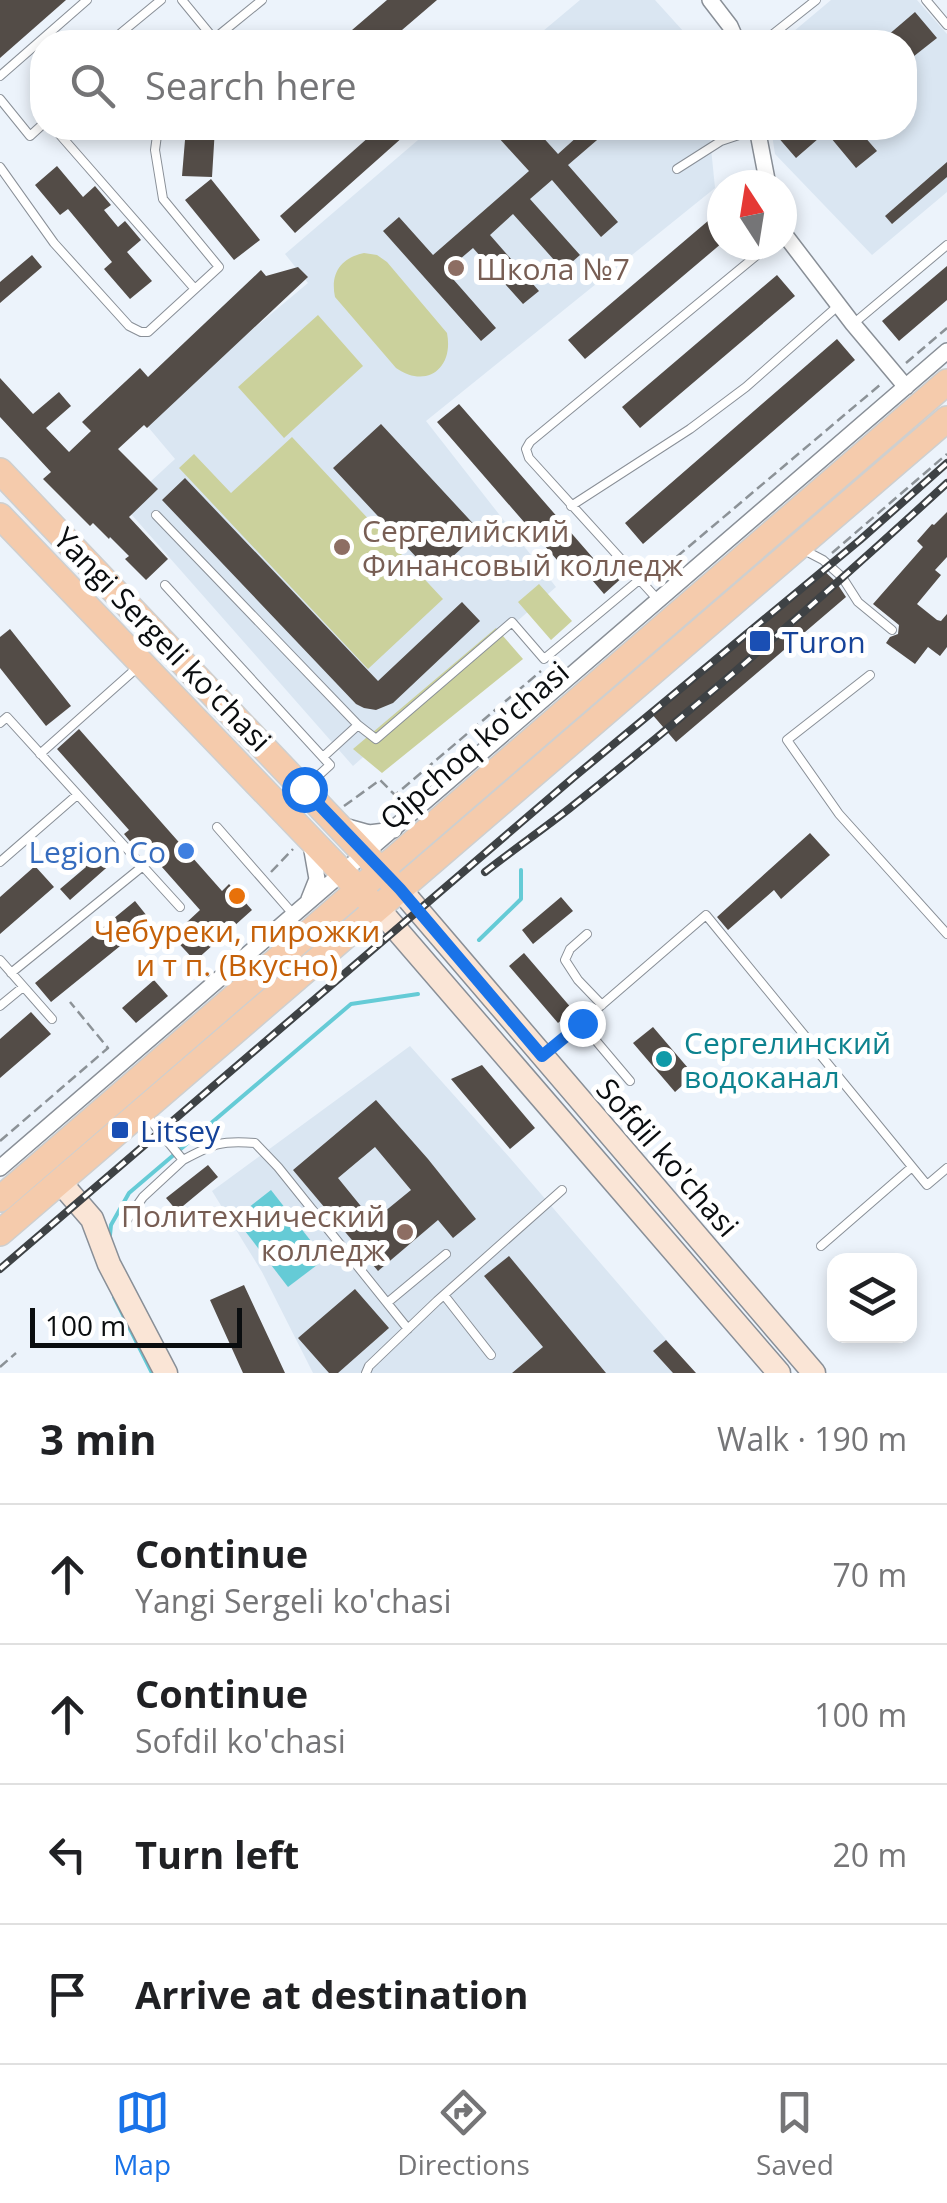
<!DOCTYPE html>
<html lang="en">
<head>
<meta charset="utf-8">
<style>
	:root { --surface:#fff; --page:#f2f2f2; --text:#202124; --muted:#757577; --line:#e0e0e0; --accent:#1a73e8 }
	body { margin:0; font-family:"Open Sans",sans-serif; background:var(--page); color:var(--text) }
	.controls { position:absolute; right:30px; bottom:30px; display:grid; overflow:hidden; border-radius:20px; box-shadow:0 5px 15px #0003 }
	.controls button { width:90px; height:90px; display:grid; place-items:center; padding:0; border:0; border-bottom:2px solid var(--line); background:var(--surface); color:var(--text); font:50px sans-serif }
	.compass { position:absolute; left:707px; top:170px; width:90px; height:90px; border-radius:50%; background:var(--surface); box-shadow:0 5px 15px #0003; rotate:348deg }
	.scale { position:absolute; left:30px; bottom:25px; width:212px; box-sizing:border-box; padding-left:10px; border:5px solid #0a0d0f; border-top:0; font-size:28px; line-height:35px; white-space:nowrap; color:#0a0d0f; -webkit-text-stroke:8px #fff; paint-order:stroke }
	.stop { position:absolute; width:30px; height:30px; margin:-22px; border:8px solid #1a73e8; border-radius:50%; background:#fff }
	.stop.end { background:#1a73e8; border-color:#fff; box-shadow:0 2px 10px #0008 }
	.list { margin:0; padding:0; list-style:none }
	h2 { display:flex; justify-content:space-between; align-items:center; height:130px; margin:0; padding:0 40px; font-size:42px }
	h2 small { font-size:32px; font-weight:400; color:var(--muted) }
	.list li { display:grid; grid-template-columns:65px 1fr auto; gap:30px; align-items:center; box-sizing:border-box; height:140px; padding:0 40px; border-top:2px solid var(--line) }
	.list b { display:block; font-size:38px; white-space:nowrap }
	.list p { margin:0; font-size:32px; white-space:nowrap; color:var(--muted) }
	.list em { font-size:32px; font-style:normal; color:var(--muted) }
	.icon { flex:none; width:55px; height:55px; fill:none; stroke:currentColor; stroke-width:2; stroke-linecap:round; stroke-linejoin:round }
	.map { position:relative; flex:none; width:947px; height:1373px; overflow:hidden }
	.search { position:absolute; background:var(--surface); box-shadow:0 5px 15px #0003; left:30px; right:30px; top:30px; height:110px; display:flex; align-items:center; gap:25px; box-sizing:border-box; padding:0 35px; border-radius:40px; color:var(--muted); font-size:38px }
	.sheet { height:690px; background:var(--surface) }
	nav { display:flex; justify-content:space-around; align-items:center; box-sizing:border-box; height:140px; border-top:2px solid var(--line); background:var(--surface); font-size:28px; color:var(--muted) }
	nav a { display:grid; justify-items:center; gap:5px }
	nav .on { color:var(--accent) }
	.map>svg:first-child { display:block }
</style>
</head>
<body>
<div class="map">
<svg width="947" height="1373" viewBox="0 0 947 1373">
	<rect width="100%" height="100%" fill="#ecf3fb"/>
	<path fill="#dae6f2" d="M580 0H655L693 42H530Z
		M831 0H917L947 34V192L872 255 775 154 771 128H904V42H781Z
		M432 128H709L715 188 426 421 556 587 353 766 124 506 175 459 143 421 308 283 285 254Z
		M410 1046 510 1158 695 1373H313L262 1272 212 1191Z"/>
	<path fill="#cbd19c" d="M364 253 377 255 387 262 447 333C454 369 426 389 396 368L335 297C330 273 341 258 364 253Z
		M318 315 363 366 284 438 238 387Z
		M292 437 443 599 368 669 179 468 194 454 231 493Z
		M539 584 572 621 551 640 518 602Z
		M496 628 523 659 382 773 353 749Z"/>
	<path fill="#65cbd6" d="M271 1190 325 1259 288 1287 235 1218Z"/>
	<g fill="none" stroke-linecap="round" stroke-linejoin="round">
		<path stroke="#65cbd6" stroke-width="4" d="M479 940 521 899V870
			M110 1235 111 1225 129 1193 351 1004 418 994
			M114 1297 152 1373"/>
	</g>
	<path fill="#534c47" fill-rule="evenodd" d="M0 0H66L0 58Z
		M387 0H437L388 42H338Z
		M915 12 937 38 904 64V42H880Z
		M186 128H215L212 177 182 176Z
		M379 128H413L295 233 280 216Z
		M508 128H547L540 134 558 154 578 136 570 128H611L568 165 618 222 601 237 552 180 530 199 580 255 563 270 513 214 490 235 539 291 523 304 473 248 446 271 496 328 481 341 383 231 399 217 433 255 529 171 498 137Z
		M770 128H857L877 151 856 168 826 132 796 158Z
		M947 162V177L892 224 885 216Z
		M57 166 83 197 95 186 111 205 104 210 118 227 125 221 141 240 127 252 152 281 130 299 104 269 112 262 68 209 60 215 35 185Z
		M211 179 260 240 234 260 185 200Z
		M722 209V243L585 359 568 340Z
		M32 255 42 267 0 303V282Z
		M947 266V300L899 341 882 321Z
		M298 267 308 277 147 428 144 425 118 449 158 489 129 517 168 559 146 580 125 559 129 556 110 537 109 539 93 523 90 526 43 479 51 472 0 417V378L33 414 59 392 71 406 46 428 69 452 91 431 82 422 140 368 148 377 261 270 266 276Z
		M777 275 795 296 640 428 622 407Z
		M837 339 855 360 643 544 625 523Z
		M459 404 600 566 609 557 625 575 604 594 581 567 571 576 437 422Z
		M381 424 480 531 433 575 333 468Z
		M185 478 378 681 462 602 480 621 393 703 376 710 364 708 356 704 162 500Z
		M947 512V557L935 570 941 575 917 604 937 620 941 621 947 614V647L940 656 928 647 915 664 886 643 890 637 898 634 899 625 873 604 923 547 917 541 932 524 934 525Z
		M821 568 836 582 846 597 676 742 651 713Z
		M10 629 71 706 46 726 0 668V637Z
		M79 729 222 891 229 884 252 910 195 961 172 936 200 910 138 840 133 845 124 834 129 830 57 749Z
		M810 833 830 855 781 899 774 890 728 930 717 917Z
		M90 844 100 855 112 844 122 854 70 900 60 889 86 867 76 856Z
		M35 866 54 887 0 934V897Z
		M561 897 573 911 533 944 522 930Z
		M135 901 151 921 51 1002 35 983Z
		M524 953 573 1010 558 1023 509 966Z
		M154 980 168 996 136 1023 122 1008Z
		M31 1012 51 1034 0 1078V1039Z
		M653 1027 694 1075 675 1092 633 1043Z
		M482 1065 535 1128 510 1149 451 1079Z
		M376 1100 428 1159 476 1219 453 1238 438 1220 378 1271 293 1170ZM375 1147 411 1190 373 1221 338 1178Z
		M208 1165 218 1177 177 1211 166 1198Z
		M509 1256 606 1373H512L543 1347 484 1276Z
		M244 1285 272 1345 285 1373H243L210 1300Z
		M355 1289 389 1328 338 1373H329L298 1338Z
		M666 1340 696 1373H673L653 1351Z"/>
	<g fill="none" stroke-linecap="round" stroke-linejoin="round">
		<defs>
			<path id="lane" d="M182 0 214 39 262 0
				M926 0 947 25
				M110 42 161 0
				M763 42 816 0
				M0 76 87 0
				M0 99 30 136 42 125
				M54 128 194 288
				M0 167 54 243 129 326 141 332H148L219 267 163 199 155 150 158 128
				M677 169 721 141 757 129
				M853 324 947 245
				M571 506 690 429 746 387 839 305
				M156 515 358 725 323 757
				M802 549 823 560 842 577 858 602 892 630
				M165 585 330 765 307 786
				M659 601 529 458 526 449 530 442 762 251 766 245
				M870 675 787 740 839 814 947 934
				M0 723 7 717 180 907
				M358 725 376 739 512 622 544 659 639 580
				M40 754 139 666
				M217 827 294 915
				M0 862 77 795
				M587 934 570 949 565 960 578 980 602 1005
				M0 960 52 1019
				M11 973 143 866
				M0 1006 23 987
				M581 1023 630 1081
				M546 1053 706 915 927 1185 947 1168
				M183 1160C213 1144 221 1140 255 1143L278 1167 408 1329
				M124 1224 143 1197 183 1160 146 1115
				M821 1246 912 1167
				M444 1295 491 1355
				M387 1303 446 1254
				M366 1373 369 1366 437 1301 562 1190"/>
			<path id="street" d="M710 0 730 26 737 42
				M757 128 768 185
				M782 231 853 324 906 387
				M344 826 369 833 394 830
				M309 899 317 879 311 845
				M0 1168 947 351"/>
			<path id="secondary" d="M400 889 814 1373
				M378 908 779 1373
				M60 1182 92 1219 109 1264 166 1373"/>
			<path id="primary" d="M0 471 389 879
				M0 516 367 898
				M0 1199 947 382
				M0 1233 947 419"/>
		</defs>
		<use href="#lane" stroke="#898f97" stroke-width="10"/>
		<use href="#street" stroke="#898f97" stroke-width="18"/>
		<use href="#secondary" stroke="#898f97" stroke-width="25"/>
		<use href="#primary" stroke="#cecfcf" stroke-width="28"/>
		<path stroke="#8c9297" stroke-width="2.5" stroke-dasharray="10 5" stroke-linecap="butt" d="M906 363 947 328
			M832 553 947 454
			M654 576 881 384
			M344 806 380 780 395 795 541 671
			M271 872 293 849
			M0 1141 108 1048 70 1002
			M0 1367 16 1353"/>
		<use href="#lane" stroke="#fff" stroke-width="8"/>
		<use href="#street" stroke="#fff" stroke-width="15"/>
		<use href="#secondary" stroke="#fae5d6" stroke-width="22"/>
		<use href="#primary" stroke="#f5cbac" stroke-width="25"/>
		<defs>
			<path id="rail" d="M485 872C513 850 542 830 570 808 700 705 825 595 947 483
				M0 1269 574 777 860 540 947 463"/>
		</defs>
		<use href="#rail" stroke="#3e4245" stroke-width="8"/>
		<use href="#rail" stroke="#fff" stroke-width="4" stroke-dasharray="11" stroke-linecap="butt"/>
	</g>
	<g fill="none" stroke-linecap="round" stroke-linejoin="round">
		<path stroke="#1a73e8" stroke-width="12" d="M304 789 400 889 542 1056 582 1023"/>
	</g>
	<g fill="#8d6e63" stroke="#fff" stroke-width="4">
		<circle cx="456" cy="268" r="10"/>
		<circle cx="342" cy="547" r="10"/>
		<circle cx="405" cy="1232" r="10"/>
	</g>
	<g fill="#1a4fb4" stroke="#fff" stroke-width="4">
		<rect x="748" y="629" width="24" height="24" rx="5"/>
		<rect x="110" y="1120" width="20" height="20" rx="5"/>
	</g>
	<circle fill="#3f7fe0" stroke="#fff" stroke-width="4" cx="186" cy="851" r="10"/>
	<circle fill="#e8710a" stroke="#fff" stroke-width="4" cx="237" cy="896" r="10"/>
	<circle fill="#0f9aa8" stroke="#fff" stroke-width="4" cx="664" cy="1059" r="10"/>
	<g text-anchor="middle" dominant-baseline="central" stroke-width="10" stroke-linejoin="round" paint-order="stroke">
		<g font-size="30" fill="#785e54" stroke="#fff" text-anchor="start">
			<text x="476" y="268">Школа №7</text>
			<text x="362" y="530">Сергелийский<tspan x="362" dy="34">Финансовый колледж</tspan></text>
			<text x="385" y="1215" text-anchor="end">Политехнический<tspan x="385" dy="34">колледж</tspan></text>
		</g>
		<g font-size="30" fill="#0a0d0f" stroke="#fff">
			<text transform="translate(163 639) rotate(46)">Yangi Sergeli ko'chasi</text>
			<text transform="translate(474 745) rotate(-41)">Qipchoq ko'chasi</text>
			<text transform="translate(668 1157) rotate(49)">Sofdil ko'chasi</text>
		</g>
		<g font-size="30" fill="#164399" stroke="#fff" text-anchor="start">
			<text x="782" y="641">Turon</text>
			<text x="140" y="1130">Litsey</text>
		</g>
		<g font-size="30" fill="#366cbe" stroke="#fff" text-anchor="end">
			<text x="166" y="851">Legion Co</text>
		</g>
		<g font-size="30" fill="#c56008" stroke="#fff">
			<text x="237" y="930">Чебуреки, пирожки<tspan x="237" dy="34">и т п. (Вкусно)</tspan></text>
		</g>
		<g font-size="30" fill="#0d838f" stroke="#fff" text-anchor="start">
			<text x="684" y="1042">Сергелинский<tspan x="684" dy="34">водоканал</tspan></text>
		</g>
	</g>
</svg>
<div class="controls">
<button><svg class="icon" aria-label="layers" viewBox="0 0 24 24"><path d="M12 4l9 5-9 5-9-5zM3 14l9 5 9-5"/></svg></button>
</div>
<svg class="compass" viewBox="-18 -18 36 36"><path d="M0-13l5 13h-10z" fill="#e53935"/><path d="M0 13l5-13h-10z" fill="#757577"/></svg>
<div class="scale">100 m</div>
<div class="stop" style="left:304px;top:789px"></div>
<div class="stop end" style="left:582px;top:1023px"></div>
<div class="search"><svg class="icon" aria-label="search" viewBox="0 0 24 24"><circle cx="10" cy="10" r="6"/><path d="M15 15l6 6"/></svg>Search here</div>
</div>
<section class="sheet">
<h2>3 min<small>Walk · 190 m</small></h2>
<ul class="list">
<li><svg class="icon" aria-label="ahead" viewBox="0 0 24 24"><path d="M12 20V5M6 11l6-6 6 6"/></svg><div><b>Continue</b><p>Yangi Sergeli ko'chasi</p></div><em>70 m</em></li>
<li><svg class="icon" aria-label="ahead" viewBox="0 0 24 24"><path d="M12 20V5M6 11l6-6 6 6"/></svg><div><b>Continue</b><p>Sofdil ko'chasi</p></div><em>100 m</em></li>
<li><svg class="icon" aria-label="left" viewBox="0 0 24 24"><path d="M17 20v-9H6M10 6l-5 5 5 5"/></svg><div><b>Turn left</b></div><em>20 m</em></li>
<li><svg class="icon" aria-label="arrive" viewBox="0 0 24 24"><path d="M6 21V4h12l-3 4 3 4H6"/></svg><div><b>Arrive at destination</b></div></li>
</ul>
</section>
<nav>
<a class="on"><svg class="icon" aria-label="map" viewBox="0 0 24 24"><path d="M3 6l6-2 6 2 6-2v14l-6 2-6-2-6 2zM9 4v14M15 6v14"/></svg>Map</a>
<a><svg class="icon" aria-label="directions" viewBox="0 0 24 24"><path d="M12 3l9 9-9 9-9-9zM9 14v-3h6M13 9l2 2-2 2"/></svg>Directions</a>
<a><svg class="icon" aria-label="saved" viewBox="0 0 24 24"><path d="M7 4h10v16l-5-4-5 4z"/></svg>Saved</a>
</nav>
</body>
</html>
